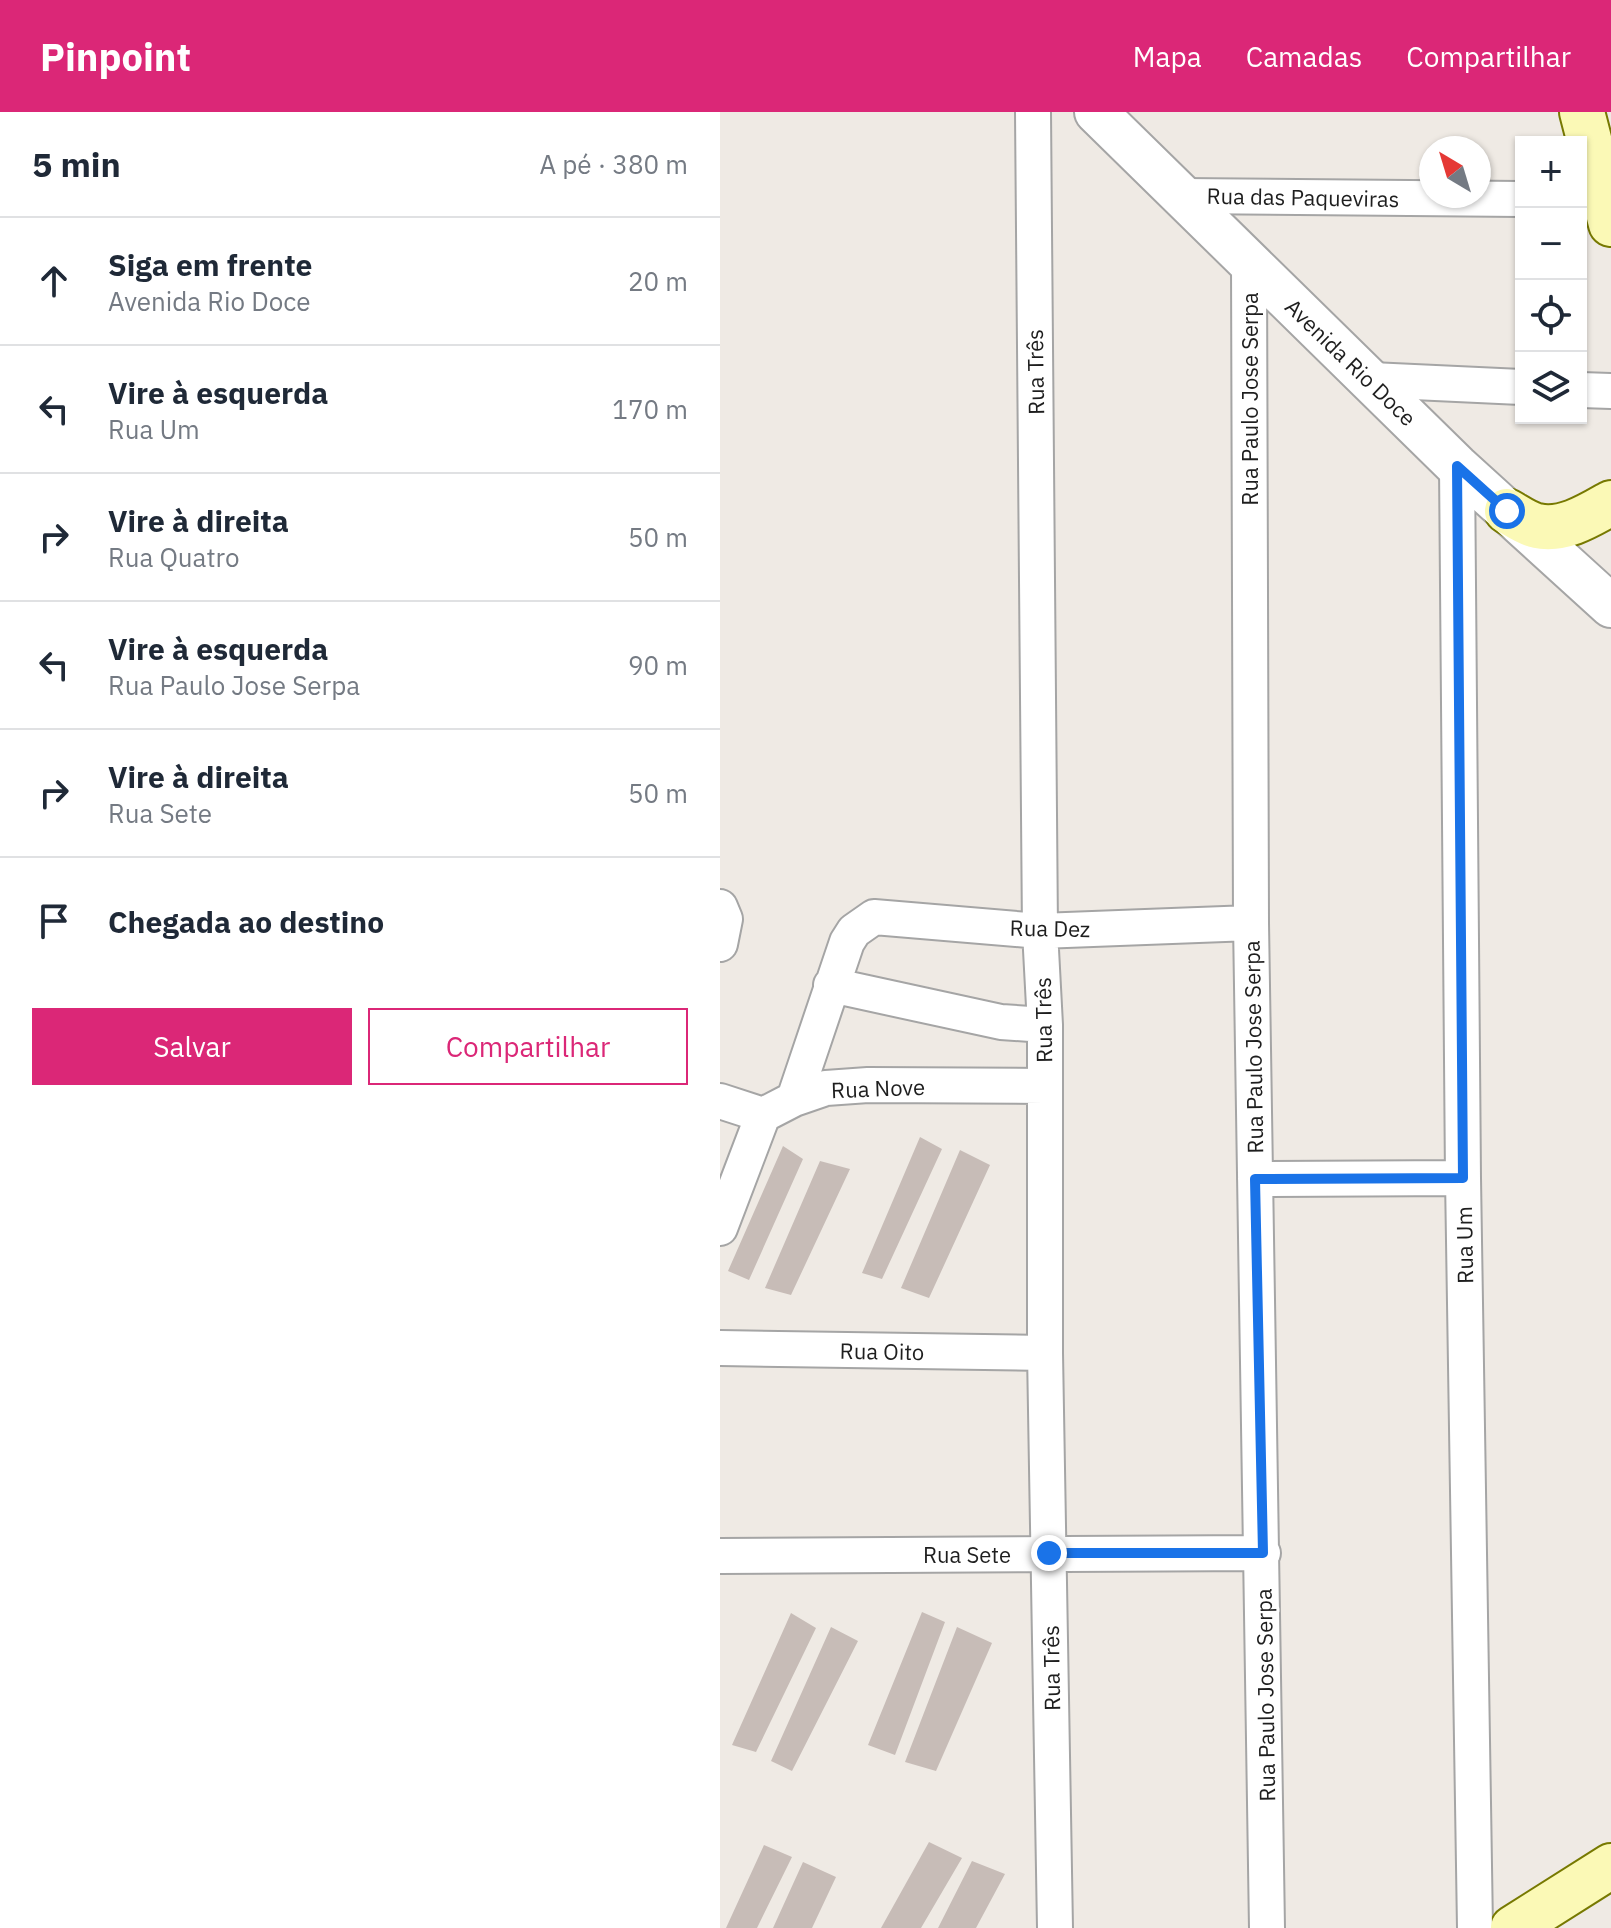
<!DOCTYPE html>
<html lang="pt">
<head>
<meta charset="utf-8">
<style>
	:root { --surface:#fff; --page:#f2f2f3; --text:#1f2937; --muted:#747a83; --line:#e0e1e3; --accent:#db2777 }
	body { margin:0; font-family:"IBM Plex Sans",sans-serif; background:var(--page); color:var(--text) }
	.controls { position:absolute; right:24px; top:24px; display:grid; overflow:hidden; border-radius:0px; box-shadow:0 2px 6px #0004 }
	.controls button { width:72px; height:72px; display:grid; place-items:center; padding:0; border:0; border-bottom:2px solid var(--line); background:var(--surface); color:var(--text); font:40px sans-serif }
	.compass { position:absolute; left:699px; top:24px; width:72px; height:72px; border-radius:50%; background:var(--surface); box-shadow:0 2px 6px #0004; rotate:322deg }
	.stop { position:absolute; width:24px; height:24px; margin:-18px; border:6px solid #1a73e8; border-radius:50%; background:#fff }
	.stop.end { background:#1a73e8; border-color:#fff; box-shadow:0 2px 8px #0008 }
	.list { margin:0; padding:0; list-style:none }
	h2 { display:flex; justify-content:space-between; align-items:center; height:104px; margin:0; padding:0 32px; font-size:34px }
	h2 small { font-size:26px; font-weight:400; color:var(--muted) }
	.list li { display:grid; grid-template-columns:52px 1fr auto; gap:24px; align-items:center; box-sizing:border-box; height:128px; padding:0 32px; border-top:2px solid var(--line) }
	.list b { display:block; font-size:30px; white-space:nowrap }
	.list p { margin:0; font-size:26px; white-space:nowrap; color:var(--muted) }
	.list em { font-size:26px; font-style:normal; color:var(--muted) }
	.actions { display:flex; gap:16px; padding:24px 32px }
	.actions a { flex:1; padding:18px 0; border:2px solid var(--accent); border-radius:0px; text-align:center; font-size:28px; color:var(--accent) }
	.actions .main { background:var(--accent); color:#fff }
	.icon { flex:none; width:44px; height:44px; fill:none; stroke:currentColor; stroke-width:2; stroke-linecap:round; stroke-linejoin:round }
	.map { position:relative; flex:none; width:891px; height:1816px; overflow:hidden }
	header { display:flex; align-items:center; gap:48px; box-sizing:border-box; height:112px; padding:0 40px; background:var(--accent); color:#fff }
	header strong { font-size:38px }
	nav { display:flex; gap:44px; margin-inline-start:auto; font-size:28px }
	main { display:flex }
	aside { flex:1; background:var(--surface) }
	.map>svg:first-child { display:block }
</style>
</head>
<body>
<header>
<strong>Pinpoint</strong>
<nav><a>Mapa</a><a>Camadas</a><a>Compartilhar</a></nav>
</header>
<main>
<aside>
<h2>5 min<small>A pé · 380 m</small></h2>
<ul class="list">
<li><svg class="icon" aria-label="ahead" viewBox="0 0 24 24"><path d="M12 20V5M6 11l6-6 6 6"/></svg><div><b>Siga em frente</b><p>Avenida Rio Doce</p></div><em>20 m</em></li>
<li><svg class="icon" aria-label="left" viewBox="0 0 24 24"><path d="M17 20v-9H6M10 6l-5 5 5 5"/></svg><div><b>Vire à esquerda</b><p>Rua Um</p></div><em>170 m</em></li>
<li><svg class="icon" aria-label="right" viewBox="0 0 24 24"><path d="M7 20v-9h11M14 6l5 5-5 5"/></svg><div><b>Vire à direita</b><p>Rua Quatro</p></div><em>50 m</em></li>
<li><svg class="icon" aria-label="left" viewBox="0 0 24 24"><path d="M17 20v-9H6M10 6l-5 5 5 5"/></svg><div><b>Vire à esquerda</b><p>Rua Paulo Jose Serpa</p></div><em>90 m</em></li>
<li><svg class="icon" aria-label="right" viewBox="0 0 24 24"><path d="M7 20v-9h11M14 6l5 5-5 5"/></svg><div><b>Vire à direita</b><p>Rua Sete</p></div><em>50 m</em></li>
<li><svg class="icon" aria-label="arrive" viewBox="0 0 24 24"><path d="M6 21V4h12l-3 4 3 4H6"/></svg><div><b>Chegada ao destino</b></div></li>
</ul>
<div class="actions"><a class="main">Salvar</a><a>Compartilhar</a></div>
</aside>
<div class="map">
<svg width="891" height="1816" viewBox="0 0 891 1816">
	<rect width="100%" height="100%" fill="#efeae4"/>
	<path fill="#c7bcb7" d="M200 1025 222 1037 162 1167 142 1161Z
		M63 1034 83 1047 29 1168 8 1159Z
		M240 1038 270 1053 209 1186 181 1176Z
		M100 1049 130 1057 71 1183 45 1176Z
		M202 1500 225 1510 175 1643 148 1633Z
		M71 1501 96 1516 36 1640 12 1633Z
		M111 1515 138 1529 72 1659 51 1649Z
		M237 1515 272 1531 216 1659 185 1650Z
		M209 1730 242 1746 201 1816H161Z
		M44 1733 72 1745 37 1816H6Z
		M252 1749 285 1762 256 1816H218Z
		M83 1750 116 1765 92 1816H53Z"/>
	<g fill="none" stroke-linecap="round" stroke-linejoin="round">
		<defs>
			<path id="minor" d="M313 0 320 819 325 913V1241L335 1816
				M462 84 801 87
				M529 150 531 811 547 1816
				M651 268 801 275
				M861 278 891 279
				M737 354 743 1066 755 1816
				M0 795 5 807 0 832
				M111 873 281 910 325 913
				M74 987 127 830 134 819 154 805 320 819 531 811
				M0 989 43 1003 74 987 106 976 148 973 324 974
				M535 1067 743 1066
				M0 1116 43 1003
				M0 1236 325 1241
				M0 1444 543 1441"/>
			<path id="tertiary" d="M376 0 737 354 891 494"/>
			<path id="secondary" d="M862 0 891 112
				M787 399C796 404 807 412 817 414 843 420 870 403 891 391
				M793 1816 891 1754"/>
		</defs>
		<use href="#minor" stroke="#a5a5a5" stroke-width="38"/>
		<use href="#tertiary" stroke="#a5a5a5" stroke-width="46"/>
		<use href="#secondary" stroke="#777901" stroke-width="48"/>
		<use href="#minor" stroke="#fff" stroke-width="34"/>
		<use href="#tertiary" stroke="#fff" stroke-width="42"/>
		<use href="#secondary" stroke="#fbf9b6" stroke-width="44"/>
	</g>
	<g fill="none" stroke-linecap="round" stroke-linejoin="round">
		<path stroke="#1a73e8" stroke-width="10" d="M329 1441H543L535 1067 743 1066 737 354 787 399"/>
	</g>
	<g text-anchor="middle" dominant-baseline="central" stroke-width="6" stroke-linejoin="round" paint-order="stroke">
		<g font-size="22" fill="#1e1e1e" stroke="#fff">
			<text transform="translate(583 85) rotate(1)">Rua das Paqueviras</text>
			<text transform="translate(631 250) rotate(44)">Avenida Rio Doce</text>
			<text transform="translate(315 260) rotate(-91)">Rua Três</text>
			<text transform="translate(529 287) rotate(-90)">Rua Paulo Jose Serpa</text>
			<text transform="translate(330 816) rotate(1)">Rua Dez</text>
			<text transform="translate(323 908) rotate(-91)">Rua Três</text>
			<text transform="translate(533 935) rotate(-91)">Rua Paulo Jose Serpa</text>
			<text transform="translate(158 976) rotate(-2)">Rua Nove</text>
			<text transform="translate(744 1133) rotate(-91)">Rua Um</text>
			<text transform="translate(162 1239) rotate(1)">Rua Oito</text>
			<text x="247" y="1442">Rua Sete</text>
			<text transform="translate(331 1556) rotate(-91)">Rua Três</text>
			<text transform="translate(545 1583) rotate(-91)">Rua Paulo Jose Serpa</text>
		</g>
	</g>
</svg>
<div class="controls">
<button>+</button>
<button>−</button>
<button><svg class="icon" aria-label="locate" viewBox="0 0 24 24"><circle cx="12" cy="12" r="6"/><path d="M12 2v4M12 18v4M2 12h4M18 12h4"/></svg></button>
<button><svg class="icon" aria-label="layers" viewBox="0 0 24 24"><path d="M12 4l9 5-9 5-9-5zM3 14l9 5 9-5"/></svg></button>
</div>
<svg class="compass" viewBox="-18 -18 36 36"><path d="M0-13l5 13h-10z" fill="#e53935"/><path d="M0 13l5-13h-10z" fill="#747a83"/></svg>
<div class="stop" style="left:787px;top:399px"></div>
<div class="stop end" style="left:329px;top:1441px"></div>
</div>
</main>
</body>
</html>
